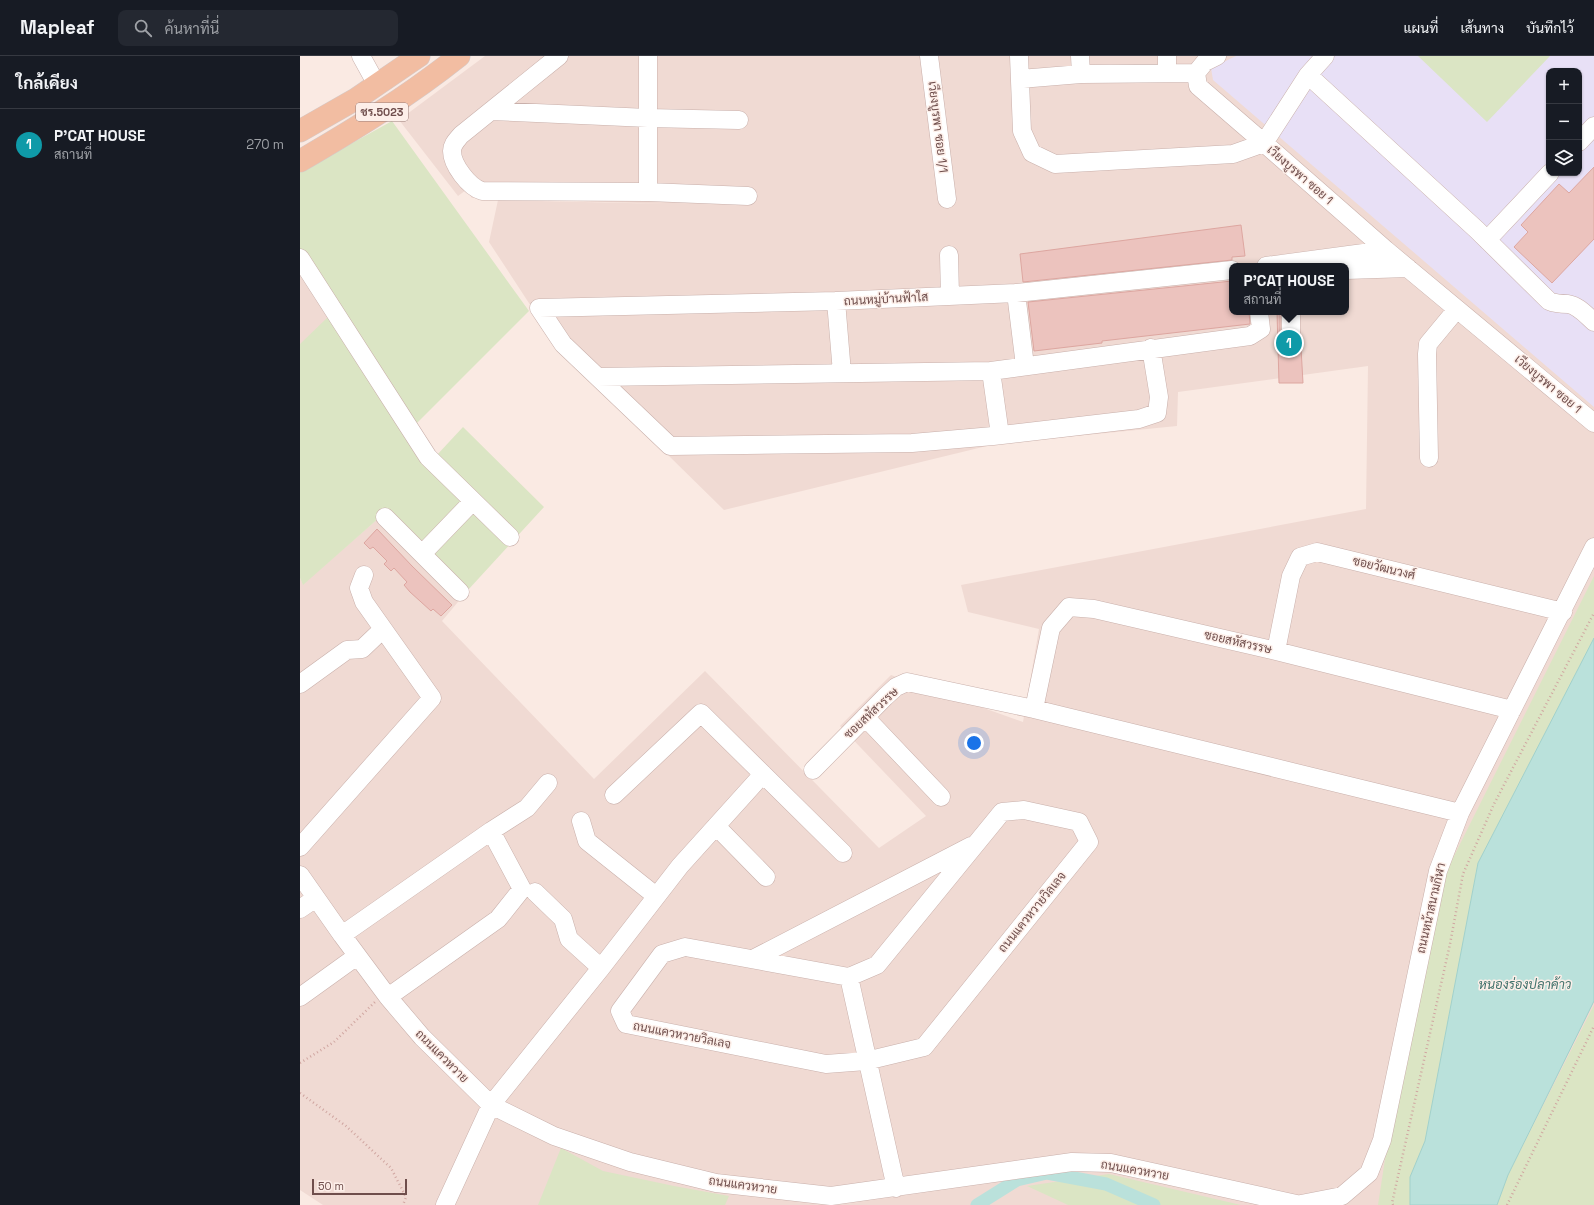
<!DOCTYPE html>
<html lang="th">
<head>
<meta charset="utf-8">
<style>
	:root { --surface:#171b24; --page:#242831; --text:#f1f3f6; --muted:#9ea1a6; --line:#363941; --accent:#d8545d }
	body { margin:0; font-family:"Space Grotesk",Sarabun,sans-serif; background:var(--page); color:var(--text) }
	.controls { position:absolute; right:12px; top:12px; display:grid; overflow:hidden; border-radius:8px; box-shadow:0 1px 3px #0004 }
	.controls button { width:36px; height:36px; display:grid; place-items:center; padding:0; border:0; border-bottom:1px solid var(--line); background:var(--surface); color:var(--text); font:20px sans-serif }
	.scale { position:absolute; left:12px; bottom:10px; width:95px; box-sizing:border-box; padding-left:4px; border:2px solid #6f4e4c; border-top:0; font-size:11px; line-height:14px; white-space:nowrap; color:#6f4e4c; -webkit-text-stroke:3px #fdefe9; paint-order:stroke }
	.you { position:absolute; left:674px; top:687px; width:14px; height:14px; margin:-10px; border:3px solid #fff; border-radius:50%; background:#1a73e8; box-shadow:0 0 0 6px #1a73e833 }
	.badge { display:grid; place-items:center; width:26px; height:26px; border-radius:50%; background:var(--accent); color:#fff; font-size:13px; font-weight:700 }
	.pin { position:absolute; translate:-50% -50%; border:2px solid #fff; box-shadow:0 1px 4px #0006 }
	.popup { position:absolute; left:929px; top:207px; width:120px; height:52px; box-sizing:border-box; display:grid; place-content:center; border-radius:8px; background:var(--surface); filter:drop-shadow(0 1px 3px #0005); font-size:13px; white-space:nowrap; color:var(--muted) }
	.popup b { font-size:15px; color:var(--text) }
	.popup::after { content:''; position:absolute; left:50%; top:100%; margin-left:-8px; border:8px solid transparent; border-top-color:var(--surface) }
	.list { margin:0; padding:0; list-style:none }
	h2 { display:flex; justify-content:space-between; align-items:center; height:52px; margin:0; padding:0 16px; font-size:17px }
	h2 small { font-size:13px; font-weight:400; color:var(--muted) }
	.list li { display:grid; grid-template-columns:26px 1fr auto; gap:12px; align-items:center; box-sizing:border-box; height:72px; padding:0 16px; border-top:1px solid var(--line) }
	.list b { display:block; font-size:15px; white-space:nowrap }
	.list p { margin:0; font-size:13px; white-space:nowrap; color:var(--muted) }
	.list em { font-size:13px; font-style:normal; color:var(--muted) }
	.icon { flex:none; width:22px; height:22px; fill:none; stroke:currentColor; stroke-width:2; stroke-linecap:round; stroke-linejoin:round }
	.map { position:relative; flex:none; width:1294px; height:1149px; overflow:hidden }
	header { display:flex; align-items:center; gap:24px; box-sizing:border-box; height:56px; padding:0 20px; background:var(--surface); border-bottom:1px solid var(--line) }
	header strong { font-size:19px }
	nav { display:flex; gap:22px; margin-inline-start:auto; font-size:14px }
	.search { width:280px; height:36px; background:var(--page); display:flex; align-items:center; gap:10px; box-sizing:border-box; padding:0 14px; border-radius:8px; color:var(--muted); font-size:15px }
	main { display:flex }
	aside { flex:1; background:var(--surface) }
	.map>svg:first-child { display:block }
</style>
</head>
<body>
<header>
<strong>Mapleaf</strong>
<div class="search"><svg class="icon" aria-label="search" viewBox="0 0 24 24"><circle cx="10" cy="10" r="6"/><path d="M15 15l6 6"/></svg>ค้นหาที่นี่</div>
<nav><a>แผนที่</a><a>เส้นทาง</a><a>บันทึกไว้</a></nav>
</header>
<main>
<aside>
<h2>ใกล้เคียง<small></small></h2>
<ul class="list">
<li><span class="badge" style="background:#0f9aa8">1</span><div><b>P'CAT HOUSE</b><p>สถานที่</p></div><em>270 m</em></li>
</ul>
</aside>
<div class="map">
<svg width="1294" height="1149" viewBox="0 0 1294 1149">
	<rect width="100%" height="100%" fill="#faeae3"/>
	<path fill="#f0dad3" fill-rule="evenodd" d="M185 0H1294V1149H23L0 1134V522L3 528 88 454 168 534 142 565 294 723 405 615 579 792 626 760 540 670 591 619 723 666 739 573 668 556 661 529 1066 453 1068 310 878 336 877 370 695 388 424 454 257 290 189 186 198 144 370 148 172 142 166 134 158 140 99 64ZM1249 15H1279V117H1249ZM932 210H1046V256H932Z
		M0 187 51 266 0 295Z"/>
	<path fill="#e8e0f6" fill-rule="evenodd" d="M936 0H1294V351L913 24 911 12ZM1249 15H1279V117H1249Z"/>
	<path fill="#dbe5c4" d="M1118 0H1250L1187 66Z
		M92 65 229 255 115 369 0 193V116Z
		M29 260 136 400 163 371 244 451 168 534 88 454 3 529 0 522V288Z
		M1294 520V582L1178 807 1125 1085 1110 1121V1149H1078L1087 1090 1147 814Z
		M1294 949V1149H1197L1208 1119Z
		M261 1092 303 1115 374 1130 429 1140 425 1149H238Z
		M809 1118 941 1149H768L727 1130Z"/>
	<path fill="#bae1db" stroke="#a1d1cb" d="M1294 582V945L1208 1119 1197 1149H1110V1121L1125 1085 1178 807Z"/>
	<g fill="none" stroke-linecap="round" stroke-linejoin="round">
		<path stroke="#bae1db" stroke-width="13" d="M677 1149 717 1124 747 1117 806 1128 854 1149"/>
	</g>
	<path fill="#ecc3be" stroke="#dda6a0" d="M1294 111V183L1252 227 1214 191 1228 176 1221 169 1259 128 1269 137Z
		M941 169 945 200 932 201V204L723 226 720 198Z
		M932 225V256H949L950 268 802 285V287L734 295 728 246Z
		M977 256H980V289L982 295 986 298 991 299 997 298 1001 292 1003 327H979Z
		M77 473 112 510 152 549 141 560 133 553 131 555 110 536 104 529 107 526 94 512 91 515 84 508 87 505 73 491 70 493 64 487Z"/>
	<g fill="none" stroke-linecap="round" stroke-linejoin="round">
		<defs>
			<path id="minor" d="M61 0 77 29
				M259 0 161 79C157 84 152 88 152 95 152 109 169 131 182 135L348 136 448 140
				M629 0 647 143
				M719 0 722 75 732 97 755 108 933 98 964 87 1086 194 1294 367
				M780 0 781 18
				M867 0V17
				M917 0 905 6 896 17 898 30 964 87 1008 19 1025 0
				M1008 19 1177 174 1249 245C1256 248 1261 248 1268 248 1279 250 1286 259 1294 266
				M720 23 781 18 896 17
				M191 55 348 62 439 64
				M1279 86 1294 70
				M348 136V0
				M1187 184 1250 117
				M649 199 650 240
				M0 202 128 401 210 481
				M966 210 1086 194
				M1046 214 1108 212
				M716 237 725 310
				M536 245 542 317
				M239 252 263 288 370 390 612 387 693 380 839 363 857 357 859 341 851 292
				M239 252 536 245 716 237 932 214
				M991 256V289
				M691 315 700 379
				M298 321 691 315 950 280 961 273 959 256
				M1129 402 1127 298 1128 288 1157 253
				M85 461 122 498
				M160 536 122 498 173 445
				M976 595 991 520 1000 501 1017 496 1263 556
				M0 628 47 594 62 593 83 573
				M734 653 751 572 769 551 794 553 976 595 1212 654
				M565 661 641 741
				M513 714 585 641 596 631 607 626 734 653 1160 757
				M314 739 401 657 543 797
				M724 754 779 766 789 786 624 991 566 1005 526 1008 326 968 320 955 362 898 385 891 549 921 577 909 702 756Z
				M281 765 287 785 356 840
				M416 770 466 821
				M0 791 132 642 64 546 59 532 64 519
				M0 819 42 879 88 941 122 981 191 1049 254 1080 330 1106 416 1127 531 1140 772 1106 811 1107 1001 1149
				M235 836 263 863 269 883 301 912
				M0 853 16 842
				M42 879 191 775 227 752 248 727
				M453 903 671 790
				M549 921 596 1132
				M0 941 57 900
				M88 941 198 863 222 833 191 775
				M1001 1148 1042 1140 1069 1117 1082 1084 1138 815 1160 757 1294 491
				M145 1149 191 1049 301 912 380 810 463 718"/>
			<path id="major" d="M0 75 56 43 119 0
				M0 105C55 73 109 40 159 0"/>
		</defs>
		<use href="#minor" stroke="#c9b0ab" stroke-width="19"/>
		<use href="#major" stroke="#d4cac9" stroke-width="23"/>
		<path stroke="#d0a6a1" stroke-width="2.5" stroke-dasharray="1 3" stroke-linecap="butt" d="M0 1007 34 986 75 946
			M0 1037 46 1070 91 1112 106 1141 103 1149
			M1093 1149 1092 1147 1150 888 1163 818 1194 748 1294 557
			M1207 1149 1294 970"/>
		<use href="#minor" stroke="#fff" stroke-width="18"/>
		<use href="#major" stroke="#f2bda2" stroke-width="22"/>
	</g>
	<g text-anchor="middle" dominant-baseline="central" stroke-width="3" stroke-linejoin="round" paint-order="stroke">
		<rect fill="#fdefe9" stroke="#9a7e7b" stroke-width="1" x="56" y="47" width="52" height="18" rx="3"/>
		<g font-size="11" font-weight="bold" fill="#6f4e4c">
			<text x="82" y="56">ชร.5023</text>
		</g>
		<g font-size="12" fill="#6f4e4c" stroke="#fdefe9">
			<text transform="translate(638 71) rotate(83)">เวียงบูรพา ซอย 1/1</text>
			<text transform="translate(1000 119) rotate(41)">เวียงบูรพา ซอย 1</text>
			<text transform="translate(586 243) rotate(-3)">ถนนหมู่บ้านฟ้าใส</text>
			<text transform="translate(1248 328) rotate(40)">เวียงบูรพา ซอย 1</text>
			<text transform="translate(1084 512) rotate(14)">ซอยวัฒนวงศ์</text>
			<text transform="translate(938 586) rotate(13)">ซอยสหัสวรรษ</text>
			<text transform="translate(571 657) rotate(-43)">ซอยสหัสวรรษ</text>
			<text transform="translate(1131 852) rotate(-77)">ถนนหน้าสนามกีฬา</text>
			<text transform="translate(732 856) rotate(-51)">ถนนแควหวายวิลเลจ</text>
			<text transform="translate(382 979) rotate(11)">ถนนแควหวายวิลเลจ</text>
			<text transform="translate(142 1000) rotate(45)">ถนนแควหวาย</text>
			<text transform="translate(835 1114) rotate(10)">ถนนแควหวาย</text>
			<text transform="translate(443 1129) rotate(8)">ถนนแควหวาย</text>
		</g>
		<g font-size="13" font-style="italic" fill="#42736d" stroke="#fdefe9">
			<text x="1225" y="928">หนองร่องปลาค้าว</text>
		</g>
	</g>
</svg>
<div class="controls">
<button>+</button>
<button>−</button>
<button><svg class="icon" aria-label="layers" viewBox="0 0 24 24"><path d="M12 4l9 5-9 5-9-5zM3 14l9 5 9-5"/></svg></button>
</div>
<div class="scale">50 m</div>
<div class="you"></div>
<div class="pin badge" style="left:989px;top:287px;background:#0f9aa8">1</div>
<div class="popup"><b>P'CAT HOUSE</b>สถานที่</div>
</div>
</main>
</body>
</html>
